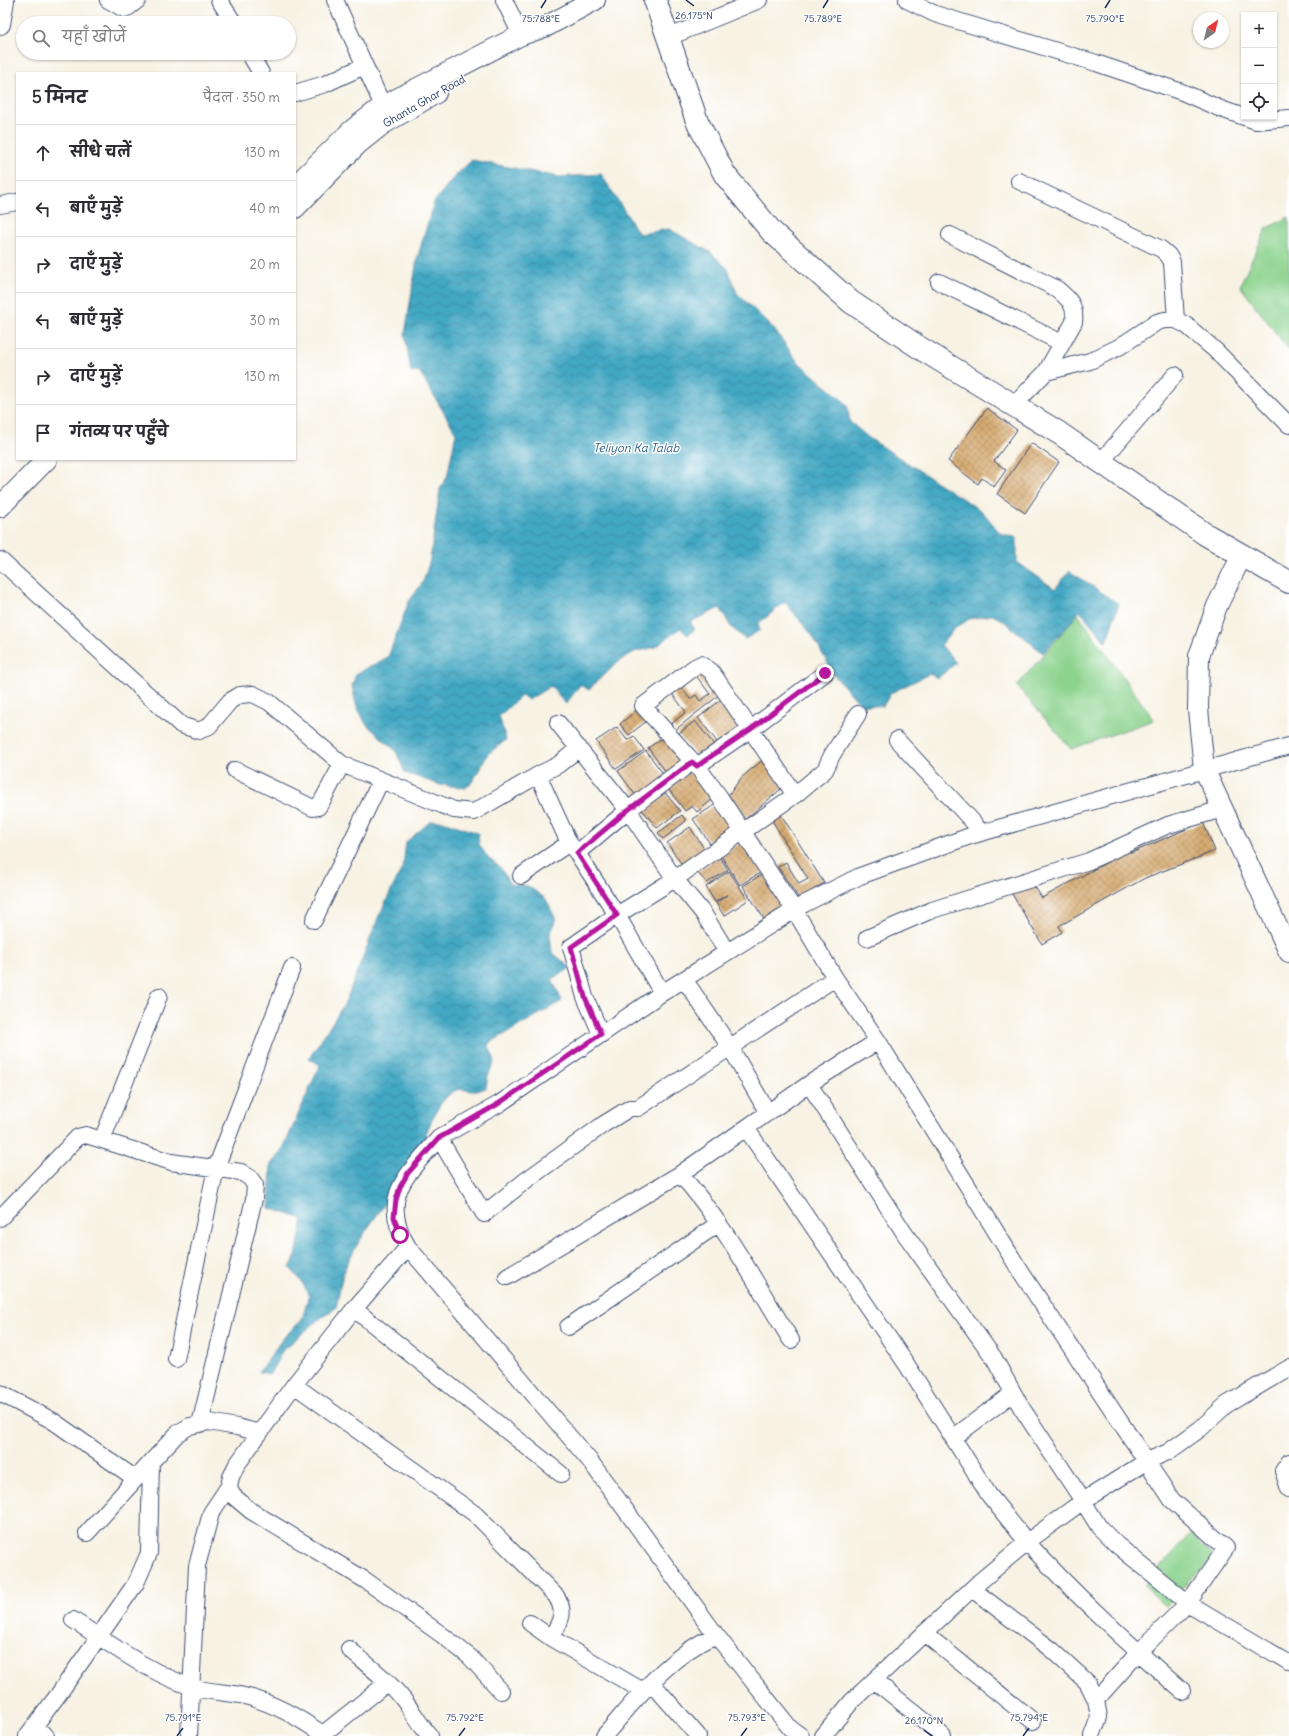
<!DOCTYPE html>
<html lang="hi">
<head>
<meta charset="utf-8">
<style>
	:root { --surface:#fff; --page:#f7f7f7; --text:#2b2b33; --muted:#7c7c81; --line:#e1e1e2 }
	body { margin:0; font-family:Delius,"Playpen Sans Deva",sans-serif; background:var(--page); color:var(--text) }
	.controls { position:absolute; right:12px; top:12px; display:grid; overflow:hidden; border-radius:0px; box-shadow:0 1px 3px #0004 }
	.controls button { width:36px; height:36px; display:grid; place-items:center; padding:0; border:0; border-bottom:1px solid var(--line); background:var(--surface); color:var(--text); font:20px sans-serif }
	.compass { position:absolute; left:1193px; top:12px; width:36px; height:36px; border-radius:50%; background:var(--surface); box-shadow:0 1px 3px #0004; rotate:35deg }
	.stop { position:absolute; width:12px; height:12px; margin:-9px; border:3px solid #b5179e; border-radius:50%; background:#fff }
	.stop.end { background:#b5179e; border-color:#fff; box-shadow:0 1px 4px #0008 }
	.list { margin:0; padding:0; list-style:none }
	h2 { display:flex; justify-content:space-between; align-items:center; height:52px; margin:0; padding:0 16px; font-size:17px }
	h2 small { font-size:13px; font-weight:400; color:var(--muted) }
	.list li { display:grid; grid-template-columns:26px 1fr auto; gap:12px; align-items:center; box-sizing:border-box; height:56px; padding:0 16px; border-top:1px solid var(--line) }
	.list b { display:block; font-size:15px; white-space:nowrap }
	.list em { font-size:13px; font-style:normal; color:var(--muted) }
	.icon { flex:none; width:22px; height:22px; fill:none; stroke:currentColor; stroke-width:2; stroke-linecap:round; stroke-linejoin:round }
	.map { position:relative; flex:none; width:1289px; height:1736px; overflow:hidden }
	.search { position:absolute; background:var(--surface); box-shadow:0 1px 3px #0004; left:16px; top:16px; width:280px; height:44px; display:flex; align-items:center; gap:10px; box-sizing:border-box; padding:0 14px; border-radius:22px; color:var(--muted); font-size:15px }
	.panel { position:absolute; background:var(--surface); box-shadow:0 1px 3px #0004; left:16px; top:72px; width:280px; height:388px; border-radius:0px }
	.map>svg:first-child { display:block }
</style>
</head>
<body>
<div class="map">
<svg width="1289" height="1736" viewBox="0 0 1289 1736">
	<defs>
		<pattern id="water-waves" width="16" height="10" patternUnits="userSpaceOnUse"><rect width="16" height="10" fill="#43a7c3"/><path d="M0 5q4-4 8 0t8 0" fill="none" stroke="#3788a2"/></pattern>
		<pattern id="building-cross-hatch" width="8" height="8" patternUnits="userSpaceOnUse"><rect width="8" height="8" fill="#d7ac72"/><path d="M0 0l8 8M0 8l8-8" fill="none" stroke="#ae8c61"/></pattern>
	</defs>
	<rect width="100%" height="100%" fill="#fff"/>
	<filter id="ink" filterUnits="userSpaceOnUse"><feTurbulence type="fractalNoise" baseFrequency=".025" numOctaves="2"/><feDisplacementMap in="SourceGraphic" scale="8" xChannelSelector="R" yChannelSelector="G"/><feConvolveMatrix kernelMatrix="1 2 1 2 8 2 1 2 1" color-interpolation-filters="sRGB"/></filter>
	<filter id="wash" filterUnits="userSpaceOnUse"><feTurbulence type="fractalNoise" baseFrequency=".012" numOctaves="4" result="noise"/><feDisplacementMap in="SourceGraphic" scale="16" xChannelSelector="R" yChannelSelector="G"/><feGaussianBlur stdDeviation="0.9" result="paint"/><feColorMatrix in="noise" values="0 0 0 0 0 0 0 0 0 0 0 0 0 0 0 0 0 1.4 0 .05"/><feComposite in="paint" operator="in"/></filter>
	<g filter="url(#wash)">
		<rect width="100%" height="100%" fill="#f7f2e3"/>
		<path fill="#8cd38e" stroke="#548176" d="M1289 217V350L1240 286 1266 229Z
			M1078 614 1154 720 1071 749 1017 686Z
			M1191 1533 1214 1557 1165 1606 1144 1585Z"/>
		<path fill="url(#water-waves)" stroke="#2f6b90" d="M472 160 559 177 601 174 639 234 669 229 710 252 728 269 737 293 774 329 798 362 847 404 850 422 869 438 983 512 1000 533 1017 538V562L1055 589 1069 571 1119 604 1106 642 1080 611 1043 653 1004 621 992 615 969 619 954 629 941 645 956 663 938 678 929 674 891 693 883 706 861 705 835 676 812 635 785 602 758 624 760 630 745 639 731 627 720 608 690 622 695 629 688 635 680 628 656 647 634 652 621 660 596 682 589 690 580 685 566 704 551 686 528 700 522 695 499 716 506 740 488 754 473 781 466 788 440 785 405 773 396 751 366 724 356 705 352 686 356 674 388 657 409 601 423 582 430 560 440 489 447 477 456 433 419 371 411 373 405 334 417 259 434 202 453 178Z
			M431 821H443L478 833 479 844 488 858 500 867 510 884 528 886 546 899 556 920 550 935 552 952 571 968 552 979 562 1001 488 1044 495 1061 488 1076 486 1088C483 1089 480 1090 477 1091 467 1092 461 1086 451 1093 434 1106 428 1132 419 1151 399 1191 366 1223 347 1264 341 1277 339 1294 336 1308L318 1320 283 1350 270 1374 259 1372 283 1338 302 1320 309 1294 299 1278 290 1268 296 1256 303 1219 269 1208 271 1164 282 1151 320 1065 309 1058 345 1003 378 918 403 866 406 842Z"/>
		<g id="blocks">
			<path fill="url(#building-cross-hatch)" d="M987 408 1017 430 994 461 1006 470 994 487 982 478 978 484 948 461Z
				M1031 443 1059 462 1025 513 997 494Z
				M702 666 723 692 675 730 671 724 686 712 670 691 679 684 690 699 696 695 700 701 710 694 694 673Z
				M723 698 744 724 719 744 698 718Z
				M639 708 648 720 629 735 620 724Z
				M695 721 716 747 699 759 678 734Z
				M617 727 627 740 634 736 644 750 616 769 596 741Z
				M665 736 686 764 669 776 648 748Z
				M646 751 667 779 639 800 618 771Z
				M765 758 787 784 742 822 727 797 742 777Z
				M692 769 714 798 697 812 692 806 685 811 667 787Z
				M663 790 680 811 657 828 641 808Z
				M719 802 739 830 713 848 693 819Z
				M780 813 824 883 799 899 778 867 786 862 799 884 808 879 771 819Z
				M682 815 686 821 663 839 658 833Z
				M1203 822 1215 851 1145 878 1059 926 1062 932 1042 944 1012 894 1032 882 1042 898 1129 850 1131 853Z
				M690 827 705 850 683 866 667 843Z
				M743 841 763 871 740 885 721 856Z
				M719 856 728 870 707 883 697 872Z
				M729 871 748 900 724 916 716 903 728 894 715 902 706 887Z
				M764 873 785 907 764 919 743 886Z"/>
		</g>
	</g>
	<g filter="url(#ink)">
		<use href="#blocks" fill-opacity="0" stroke="#3c4c72" stroke-width="1"/>
		<g fill="none" stroke-linecap="round" stroke-linejoin="round">
			<defs>
				<path id="minor" d="M108 0 124 9 129 7 138 0
					M219 0 234 23
					M335 0 383 106
					M504 0 521 35
					M907 0 935 14 1096 63 1182 92 1221 109 1244 117
					M667 38 759 0
					M249 53 261 73
					M295 93 325 84 364 66
					M1245 117 1256 121 1289 118
					M1019 181 1161 249 1168 255 1172 262 1176 320
					M0 205 17 202
					M950 235 1057 289C1069 299 1076 305 1074 322L1046 372
					M939 282 1062 343
					M1013 406 1046 372 1090 361 1119 347 1157 322 1165 320H1176L1186 325 1215 350 1289 425
					M1100 463 1175 375
					M0 560 181 725 199 731 209 726 230 701 240 695 253 694 269 702 342 764 454 810 474 812 538 775 569 843 577 853 617 915 662 993 499 1104 439 1138 484 1214 525 1181 604 1124 630 1108H638L835 978
					M558 723 628 810 675 879 703 913 727 952
					M897 740 974 823 981 833
					M697 766 751 729 825 673
					M235 770 313 808 318 807 322 801 342 764
					M538 775 558 765 579 748
					M795 795 825 770 832 755 858 714
					M577 853 628 810 692 762
					M521 876 569 843
					M314 920 381 780
					M867 938 932 910 1089 861 1168 825 1222 809
					M684 979 730 1047 768 1113
					M662 993 804 904 860 876 970 836 1289 746
					M601 1034 585 997 571 947 617 915 675 879 795 795 711 671 701 664 695 667 643 706 697 766 719 796 795 911 835 978 878 1041 1019 1269 1172 1500 1226 1548 1188 1603 1289 1663
					M878 1041 809 1084 746 1128 907 1365 989 1495 1027 1542 1083 1501 1147 1461 1168 1452 1200 1429 1226 1405 1289 1368
					M809 1084 905 1234 994 1358 1021 1407 1083 1501 1099 1527 1117 1545 1188 1603 1139 1652 1096 1700
					M746 1128 680 1174C724 1223 756 1284 791 1340
					M439 1138C407 1175 378 1197 408 1247L590 1461 716 1635 790 1728 801 1736
					M102 1140 159 996
					M0 1218 78 1137 86 1135 171 1162 241 1172 250 1178 255 1185 254 1199 200 1424
					M408 1247 354 1309 294 1385 236 1466 231 1477 229 1486 232 1495 251 1511 365 1580 442 1635 470 1657 501 1691
					M507 1277 680 1174
					M354 1309 561 1474
					M568 1327 718 1224
					M176 1359 216 1168 292 968
					M294 1385 475 1514 556 1596C567 1613 560 1622 551 1638
					M0 1393 53 1421 136 1479
					M953 1438 1013 1393
					M1289 1462 1283 1471 1289 1489
					M87 1533 151 1462 178 1433 190 1426 209 1422 237 1427 260 1433
					M972 1589 1052 1650 1087 1682 1096 1700 1099 1717 1092 1736
					M73 1620C109 1643 151 1674 192 1687 208 1692 224 1692 240 1695 270 1701 300 1718 325 1736
					M530 1623 551 1638 643 1691
					M924 1633 1033 1721
					M349 1649C368 1666 391 1682 406 1703 415 1715 420 1725 430 1736
					M874 1680 943 1736
					M651 1682 698 1736
					M34 1727 46 1736
					M323 1734 387 1683
					M27 1736 58 1695 136 1583 149 1553 151 1462
					M189 1736 197 1566 211 1513 229 1486
					M604 1736C638 1697 668 1656 716 1635
					M823 1736 852 1701 978 1583 1027 1542C1075 1595 1128 1643 1182 1691"/>
				<path id="tertiary" d="M0 24 4 0
					M295 186 351 131 383 106 521 35 547 26 595 0
					M295 208 358 144 383 124 436 93
					M0 507 47 459
					M1242 555 1217 606 1199 656 1198 709 1204 769 1289 952"/>
				<path id="secondary" d="M655 0 697 121 725 175 772 232 851 302 920 348 1059 433 1205 534 1289 582"/>
			</defs>
			<use href="#minor" stroke="#3c4c72" stroke-width="18"/>
			<use href="#tertiary" stroke="#3c4c72" stroke-width="22"/>
			<use href="#secondary" stroke="#3c4c72" stroke-width="24"/>
			<use href="#minor" stroke="#fff" stroke-width="16"/>
			<use href="#tertiary" stroke="#fff" stroke-width="20"/>
			<use href="#secondary" stroke="#fff" stroke-width="22"/>
		</g>
	</g>
	<g fill="none" stroke-linecap="round" stroke-linejoin="round" filter="url(#ink)">
		<path stroke="#b5179e" stroke-width="5" d="M400 1235 394 1217 396 1200 400 1187 408 1173 439 1138 498 1104 601 1034 585 997 571 947 617 915 577 853 628 810 692 762 697 766 751 729 825 673"/>
	</g>
	<path fill="none" stroke="#1b2f5e" stroke-width="1.5" d="M686 0 694 6M541 8 546 0M823 8 828 0M1105 8 1110 0M924 1730 932 1736M177 1736 183 1728M459 1736 465 1728M741 1736 747 1728M1023 1736 1029 1728"/>
	<g text-anchor="middle" dominant-baseline="central" stroke-width="3" stroke-linejoin="round" paint-order="stroke">
		<g font-size="11" fill="#1b2f5e" stroke="#fff">
			<text transform="translate(424 101) rotate(-30)">Ghanta Ghar Road</text>
		</g>
		<g font-size="12" font-style="italic" fill="#2b5f86" stroke="#fff">
			<text x="636" y="447">Teliyon Ka Talab</text>
		</g>
	</g>
	<g font-size="10" text-anchor="middle" fill="#1b2f5e" stroke="#fff" stroke-width="3" stroke-linejoin="round" paint-order="stroke">
		<text x="694" y="19">26.175°N</text>
		<text x="541" y="22">75.788°E</text>
		<text x="823" y="22">75.789°E</text>
		<text x="1105" y="22">75.790°E</text>
		<text x="183" y="1721">75.791°E</text>
		<text x="465" y="1721">75.792°E</text>
		<text x="747" y="1721">75.793°E</text>
		<text x="1029" y="1721">75.794°E</text>
		<text x="924" y="1724">26.170°N</text>
	</g>
</svg>
<div class="controls">
<button>+</button>
<button>−</button>
<button><svg class="icon" aria-label="locate" viewBox="0 0 24 24"><circle cx="12" cy="12" r="6"/><path d="M12 2v4M12 18v4M2 12h4M18 12h4"/></svg></button>
</div>
<svg class="compass" viewBox="-18 -18 36 36"><path d="M0-13l5 13h-10z" fill="#e53935"/><path d="M0 13l5-13h-10z" fill="#7c7c81"/></svg>
<div class="stop" style="left:400px;top:1235px"></div>
<div class="stop end" style="left:825px;top:673px"></div>
<div class="search"><svg class="icon" aria-label="search" viewBox="0 0 24 24"><circle cx="10" cy="10" r="6"/><path d="M15 15l6 6"/></svg>यहाँ खोजें</div>
<section class="panel">
<h2>5 मिनट<small>पैदल · 350 m</small></h2>
<ul class="list">
<li><svg class="icon" aria-label="ahead" viewBox="0 0 24 24"><path d="M12 20V5M6 11l6-6 6 6"/></svg><div><b>सीधे चलें</b></div><em>130 m</em></li>
<li><svg class="icon" aria-label="left" viewBox="0 0 24 24"><path d="M17 20v-9H6M10 6l-5 5 5 5"/></svg><div><b>बाएँ मुड़ें</b></div><em>40 m</em></li>
<li><svg class="icon" aria-label="right" viewBox="0 0 24 24"><path d="M7 20v-9h11M14 6l5 5-5 5"/></svg><div><b>दाएँ मुड़ें</b></div><em>20 m</em></li>
<li><svg class="icon" aria-label="left" viewBox="0 0 24 24"><path d="M17 20v-9H6M10 6l-5 5 5 5"/></svg><div><b>बाएँ मुड़ें</b></div><em>30 m</em></li>
<li><svg class="icon" aria-label="right" viewBox="0 0 24 24"><path d="M7 20v-9h11M14 6l5 5-5 5"/></svg><div><b>दाएँ मुड़ें</b></div><em>130 m</em></li>
<li><svg class="icon" aria-label="arrive" viewBox="0 0 24 24"><path d="M6 21V4h12l-3 4 3 4H6"/></svg><div><b>गंतव्य पर पहुँचे</b></div></li>
</ul>
</section>
</div>
</body>
</html>
